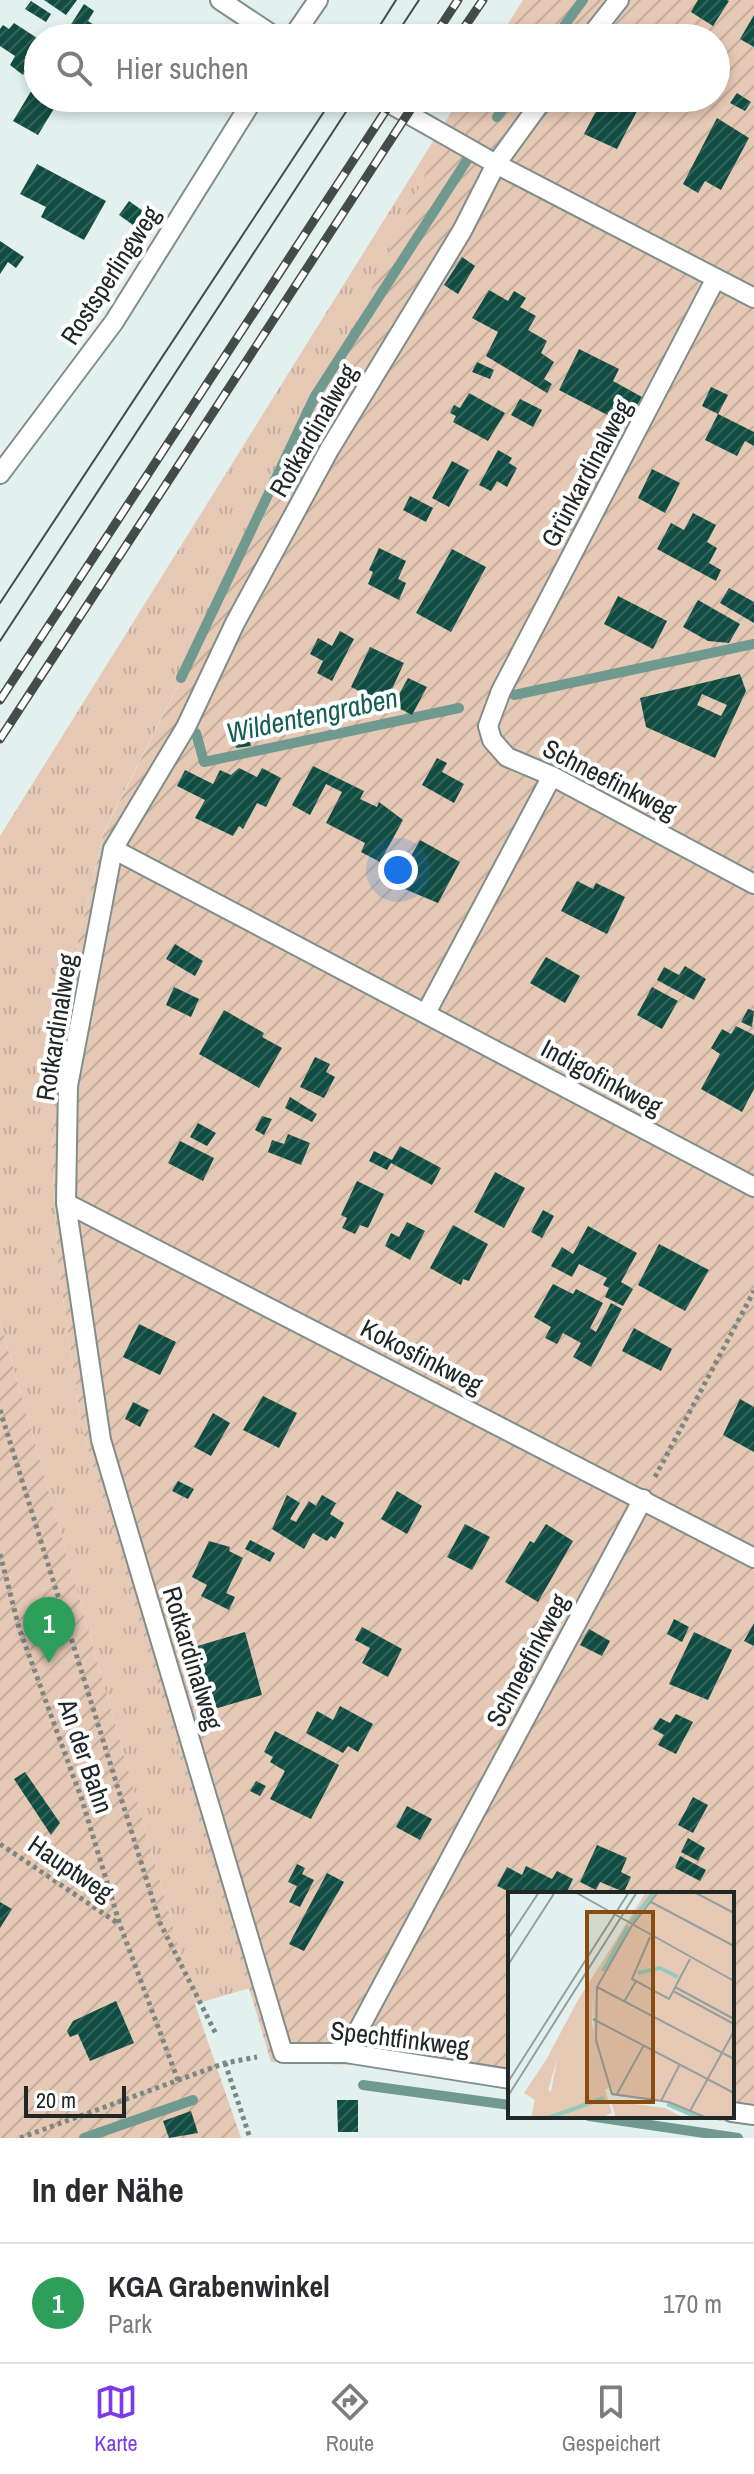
<!DOCTYPE html>
<html lang="de">
<head>
<meta charset="utf-8">
<style>
	:root { --surface:#fff; --page:#f7f7f7; --text:#2b2b33; --muted:#7c7c81; --line:#e1e1e2; --accent:#7c3aed }
	body { margin:0; font-family:"Archivo Narrow",sans-serif; background:var(--page); color:var(--text) }
	.scale { position:absolute; left:24px; bottom:20px; width:102px; box-sizing:border-box; padding-left:8px; border:4px solid #212725; border-top:0; font-size:22px; line-height:28px; white-space:nowrap; color:#212725; -webkit-text-stroke:6px #fff; paint-order:stroke }
	.you { position:absolute; left:398px; top:870px; width:28px; height:28px; margin:-20px; border:6px solid #fff; border-radius:50%; background:#1a73e8; box-shadow:0 0 0 12px #1a73e833 }
	.badge { display:grid; place-items:center; width:52px; height:52px; border-radius:50%; background:var(--accent); color:#fff; font-size:26px; font-weight:700 }
	.pin { position:absolute; translate:-50% -66px; filter:drop-shadow(0 2px 4px #0008) }
	.pin::after { content:''; position:absolute; top:42px; width:28px; height:24px; background:inherit; clip-path:polygon(0 0,100% 0,50% 100%) }
	.list { margin:0; padding:0; list-style:none }
	h2 { display:flex; justify-content:space-between; align-items:center; height:104px; margin:0; padding:0 32px; font-size:34px }
	h2 small { font-size:26px; font-weight:400; color:var(--muted) }
	.list li { display:grid; grid-template-columns:52px 1fr auto; gap:24px; align-items:center; box-sizing:border-box; height:120px; padding:0 32px; border-top:2px solid var(--line) }
	.list b { display:block; font-size:30px; white-space:nowrap }
	.list p { margin:0; font-size:26px; white-space:nowrap; color:var(--muted) }
	.list em { font-size:26px; font-style:normal; color:var(--muted) }
	.icon { flex:none; width:44px; height:44px; fill:none; stroke:currentColor; stroke-width:2; stroke-linecap:round; stroke-linejoin:round }
	.map { position:relative; flex:none; width:754px; height:2138px; overflow:hidden }
	.search { position:absolute; background:var(--surface); box-shadow:0 4px 12px #0003; left:24px; right:24px; top:24px; height:88px; display:flex; align-items:center; gap:20px; box-sizing:border-box; padding:0 28px; border-radius:44px; color:var(--muted); font-size:30px }
	.sheet { height:224px; background:var(--surface) }
	nav { display:flex; justify-content:space-around; align-items:center; box-sizing:border-box; height:112px; border-top:2px solid var(--line); background:var(--surface); font-size:22px; color:var(--muted) }
	nav a { display:grid; justify-items:center; gap:4px }
	nav .on { color:var(--accent) }
	.map>svg:first-child { display:block }
</style>
</head>
<body>
<div class="map">
<svg width="754" height="2138" viewBox="0 0 754 2138">
	<defs>
		<pattern id="grass-tufts" width="24" height="20" patternUnits="userSpaceOnUse" patternTransform="scale(2)"><rect width="24" height="20" fill="#e5c9b5"/><path d="M3 7l-1-3M5 7V3M7 7l1-3M15 17l-1-3M17 17v-4M19 17l1-3" fill="none" stroke="#c4ad9c"/></pattern>
		<pattern id="garden-furrows" width="10" height="10" patternUnits="userSpaceOnUse" patternTransform="scale(2)"><rect width="10" height="10" fill="#e5c9b5"/><path d="M-1 1l2-2M0 10L10 0M9 11l2-2" fill="none" stroke="#c4ad9c"/></pattern>
		<pattern id="building-hatch" width="6" height="6" patternUnits="userSpaceOnUse" patternTransform="scale(2)"><rect width="6" height="6" fill="#114c42"/><path d="M-1 1l2-2M0 6l6-6M5 7l2-2" fill="none" stroke="#33635b"/></pattern>
	</defs>
	<rect width="100%" height="100%" fill="#e2f1ee"/>
	<path fill="url(#grass-tufts)" d="M460 98H523L471 168 276 492 104 831 76 950 56 1069 52 1155 58 1263 82 1429 250 1988 195 2004 0 1321V836Z"/>
	<path fill="url(#garden-furrows)" d="M523 0H754V2126L690 2116H732V1894H510V2088L357 2065 271 2062 82 1429 58 1263 52 1155 56 1069 76 950 104 832 276 492 461 98H716V38H499Z
		M0 1321 195 2004 241 2138H0Z"/>
	<g fill="none" stroke-linecap="round" stroke-linejoin="round">
		<path stroke="#709a90" stroke-width="10" d="M555 38 583 0
			M497 117 510 98
			M181 678 315 396 469 157
			M514 695 754 644
			M196 733 204 762 459 708
			M363 2085 510 2105
			M589 2116 738 2138
			M84 2138 193 2100"/>
	</g>
	<path fill="url(#building-hatch)" fill-rule="evenodd" d="M44 0H77L66 15Z
		M698 0H727L729 1 713 26 691 12Z
		M31 1 51 14 46 22 25 9Z
		M84 4 94 11 88 21 106 33 103 38H82L68 29Z
		M754 15V47L740 39Z
		M14 23 37 38 25 57 31 62 23 75 10 65 15 56 0 46V29L3 25 9 29Z
		M33 88 38 90V98L58 102 38 135 13 121Z
		M737 93 751 102 745 111 730 103Z
		M603 98H644L617 149 584 134Z
		M656 98H669L678 102 672 111 654 101Z
		M717 118 749 138 721 190 705 181 698 193 683 184Z
		M37 164 106 201 84 240 41 217 46 207 20 194Z
		M129 201 143 211 133 225 119 215Z
		M0 241 24 257 16 268 8 262 0 274Z
		M462 257 475 266 458 294 444 285Z
		M489 290 508 301 514 291 526 298 520 307 536 316 528 330 547 341 541 353 554 362 544 379 552 384 547 393 486 356 498 332 472 318Z
		M579 349 619 369 613 381 642 397 632 414 626 411 621 422 559 390Z
		M477 362 494 370 490 379 472 372Z
		M711 387 728 395 718 414 702 406Z
		M469 393 505 413 488 441 453 422 456 416 450 413 454 405 460 408Z
		M520 399 542 410 533 427 511 415Z
		M718 414 754 432V446L745 441 737 456 705 440Z
		M498 450 512 458 509 463 517 468 507 487 497 481 491 491 479 485Z
		M452 461 469 470 449 507 432 498Z
		M652 469 680 483 665 513 638 498Z
		M410 496 433 508 426 522 403 510Z
		M693 513 716 525 707 542 717 548 709 563 721 570 716 581 657 549 671 523 684 530Z
		M379 548 406 561 398 579 406 583 399 600 368 584 373 572 369 570Z
		M452 549 486 567 451 632 416 613Z
		M729 588 754 602V623L720 603Z
		M618 596 667 621 653 649 604 624Z
		M698 600 740 624 729 643 708 641 683 627Z
		M340 631 354 639 332 681 317 673 323 661 310 654 318 638 332 646Z
		M370 647 404 663 385 704 351 687Z
		M740 674 746 691 715 758 646 727 640 698ZM702 694 727 705 721 716 697 705Z
		M408 678 427 687 412 715 393 705Z
		M247 727 251 746 236 748 232 729Z
		M437 758 447 763 442 772 464 784 454 803 422 785Z
		M313 766 364 791 360 799 377 807 379 802 403 820 380 862 361 852 365 843 326 823 342 792 326 784 310 815 292 805Z
		M239 768 257 777 262 768 281 778 266 807 257 803 243 829 239 826 233 836 195 818 205 800 177 786 185 770 213 784 220 770 231 775Z
		M420 840 460 862 438 903 395 885Z
		M577 881 593 889 596 883 625 897 607 934 561 911Z
		M175 944 203 961 195 976 166 959Z
		M546 957 580 976 565 1003 530 983Z
		M685 966 706 979 694 1000 657 980 664 967 679 975Z
		M174 987 199 999 191 1017 166 1005Z
		M652 987 678 1001 662 1029 637 1015Z
		M748 1009 754 1011 752 1027 741 1022Z
		M224 1010 264 1033 262 1037 282 1048 259 1088 199 1054Z
		M736 1026 754 1035V1089L742 1112 701 1089 720 1054 711 1048 722 1029 731 1034Z
		M315 1057 330 1064 326 1072 335 1077 324 1098 300 1087Z
		M290 1097 317 1114 312 1122 285 1108Z
		M262 1116 272 1119 264 1135 255 1130Z
		M198 1123 216 1133 207 1146 190 1137Z
		M288 1134 310 1143 301 1165 268 1152 272 1140 284 1144Z
		M180 1141 214 1158 203 1181 168 1163Z
		M400 1146 441 1168 432 1185 391 1163 387 1170 369 1161 374 1151 392 1160Z
		M495 1172 525 1188 504 1228 474 1212Z
		M357 1181 384 1194 368 1228 360 1225 355 1234 342 1228 347 1218 341 1215Z
		M543 1210 554 1216 542 1238 531 1232Z
		M407 1222 425 1231 410 1260 385 1246 391 1233 399 1237Z
		M453 1225 488 1244 469 1281 463 1279 461 1285 430 1268Z
		M588 1226 637 1253 621 1282 633 1289 623 1306 605 1297 609 1288 603 1285 607 1278 579 1264 572 1277 551 1266 562 1247 573 1254Z
		M659 1244 709 1270 685 1311 638 1285Z
		M553 1284 573 1294 576 1289 603 1303 590 1328 596 1332 611 1303 622 1309 591 1367 573 1357 581 1343 563 1333 557 1344 545 1338 551 1327 534 1317Z
		M139 1324 176 1342 160 1375 123 1357Z
		M634 1328 672 1349 661 1371 622 1351Z
		M263 1396 297 1413 279 1448 243 1430Z
		M740 1399 754 1407V1452L723 1435Z
		M133 1402 149 1410 140 1427 125 1419Z
		M213 1413 230 1423 211 1456 194 1447Z
		M178 1481 194 1489 188 1499 172 1491Z
		M397 1491 422 1506 407 1534 381 1519Z
		M287 1495 300 1503 290 1519 296 1522 309 1501 316 1506 322 1495 336 1503 330 1514 344 1523 335 1539 331 1536 327 1541 313 1533 304 1549 272 1529Z
		M465 1524 490 1537 472 1570 447 1557Z
		M546 1524 573 1541 538 1602 505 1582 530 1541 534 1543Z
		M250 1540 275 1553 270 1562 245 1549Z
		M209 1541 230 1547 229 1551 243 1558 226 1593 235 1597 229 1610 201 1596 207 1585 192 1577Z
		M674 1619 689 1627 682 1642 667 1634Z
		M754 1623V1646L744 1641Z
		M362 1627 402 1649 388 1677 362 1663 370 1648 355 1640Z
		M589 1629 610 1641 602 1656 580 1645Z
		M245 1632 262 1695 211 1710 194 1647Z
		M694 1632 732 1650 708 1700 669 1684Z
		M340 1706 373 1724 358 1752 348 1746 343 1753 306 1733 317 1711 333 1720Z
		M676 1714 693 1722 676 1754 658 1745 664 1735 653 1729 660 1718 670 1723Z
		M275 1731 339 1765 311 1819 270 1799 285 1771 270 1762 273 1757 264 1752Z
		M25 1772 60 1823 51 1835 14 1779Z
		M256 1781 266 1786 260 1796 250 1791Z
		M693 1797 708 1805 693 1833 678 1825Z
		M407 1806 432 1819 420 1840 396 1827Z
		M688 1838 705 1848 698 1861 681 1852Z
		M597 1845 627 1858 621 1872 631 1877 624 1892 600 1882 596 1890 580 1882Z
		M680 1856 706 1870 700 1881 675 1868Z
		M297 1864 305 1868 302 1874 314 1880 300 1907 289 1902 297 1886 288 1882Z
		M526 1866 552 1879 557 1871 573 1879 566 1894H514L497 1886 507 1867 522 1875Z
		M327 1873 344 1882 304 1951 289 1944Z
		M0 1902 12 1909 0 1928Z
		M116 2001 134 2043 90 2061 78 2034 70 2037 67 2031 73 2021Z
		M337 2100H358V2132H338Z
		M191 2111 198 2133 169 2138 163 2121Z"/>
	<g fill="none" stroke-linecap="round" stroke-linejoin="round">
		<defs>
			<path id="service" d="M220 0 277 38
				M292 38 318 0
				M589 38 619 0
				M380 98 496 164 754 298
				M716 278 501 691 488 726 492 740 507 757 552 776 754 884
				M0 474 114 322 254 98
				M113 849 754 1187
				M426 1013 552 776
				M66 1203 754 1558
				M346 2053 643 1499
				M510 2079 346 2053H283L101 1440 66 1203 68 1086 113 849 186 727 235 623 329 450 462 231 496 164 544 98
				M732 2112 754 2115"/>
		</defs>
		<use href="#service" stroke="#808e8b" stroke-width="22"/>
		<path stroke="#7c8683" stroke-width="5" stroke-dasharray="4 4" stroke-linecap="butt" d="M0 1410 160 1923 216 2034
			M655 1477 754 1291
			M0 1554 19 1628 82 1800 120 1925 179 2083
			M0 1844 119 1924
			M225 2063 250 2138
			M20 2138 225 2063 257 2057"/>
		<use href="#service" stroke="#fff" stroke-width="18"/>
		<path stroke="#444c4a" stroke-width="2" d="M372 38 396 0
			M394 38 419 0
			M0 603 333 98
			M0 641 355 98"/>
		<defs>
			<path id="rail" d="M433 38 458 0
				M457 38 483 0
				M0 700 394 98
				M0 739 418 98"/>
		</defs>
		<use href="#rail" stroke="#444c4a" stroke-width="9"/>
		<use href="#rail" stroke="#fff" stroke-width="6" stroke-dasharray="18" stroke-linecap="butt"/>
	</g>
	<g text-anchor="middle" dominant-baseline="central" stroke-width="8" stroke-linejoin="round" paint-order="stroke">
		<g font-size="26" fill="#212725" stroke="#fff">
			<text transform="translate(110 275) rotate(-57)">Rostsperlingweg</text>
			<text transform="translate(313 430) rotate(-60)">Rotkardinalweg</text>
			<text transform="translate(586 473) rotate(-62)">Grünkardinalweg</text>
			<text transform="translate(610 779) rotate(27)">Schneefinkweg</text>
			<text transform="translate(56 1027) rotate(-81)">Rotkardinalweg</text>
			<text transform="translate(602 1077) rotate(28)">Indigofinkweg</text>
			<text transform="translate(422 1356) rotate(27)">Kokosfinkweg</text>
			<text transform="translate(193 1658) rotate(73)">Rotkardinalweg</text>
			<text transform="translate(527 1660) rotate(-62)">Schneefinkweg</text>
			<text transform="translate(86 1756) rotate(71)">An der Bahn</text>
			<text transform="translate(71 1868) rotate(34)">Hauptweg</text>
			<text transform="translate(400 2038) rotate(7)">Spechtfinkweg</text>
		</g>
		<g font-size="28" font-style="italic" fill="#145e52" stroke="#fff">
			<text transform="translate(312 715) rotate(-12)">Wildentengraben</text>
		</g>
	</g>
	<g transform="translate(508 1892)">
		<rect width="226" height="226" fill="#e2f1ee"/>
		<path d="M138 0 85 104 84 132 101 196 96 198 70 108ZM38 168H49L40 198 46 202 38 226H23L27 208 16 201Z" fill="#e5c9b5"/>
		<path d="M138 0H226V226H196L160 211 103 203 86 147 85 104ZM70 108 104 221 92 226H38L49 168H38ZM103 209 157 216 176 226H108Z" fill="#e5c9b5"/>
		<path fill="none" stroke="#92cbbe" stroke-width="4" d="M123 30 146 0M95 79 120 34M130 81 152 76 170 85M159 212 191 226M40 226 96 206"/>
		<path fill="none" stroke="#95a09e" stroke-width="2" d="M67 0 226 89M150 0 123 35 89 95 88 148 104 202 161 210 199 226M186 0 226 21M143 10 226 54M142 45 124 87 161 107 182 67M0 47 31 0M0 73 47 0M89 95 226 167M167 95 226 127M165 99 226 132M116 110 128 89M85 127 226 201M0 190 121 0M109 202 136 153M0 204 129 0M153 209 172 172M182 219 226 139"/>
		<path fill="#894b0f" fill-opacity="0.15" stroke="#894b0f" stroke-width="4" d="M79 20H145V210H79Z"/>
		<rect width="226" height="226" fill="none" stroke="#212725" stroke-width="4"/>
	</g>
</svg>
<div class="scale">20 m</div>
<div class="you"></div>
<div class="pin badge" style="left:49px;top:1663px;background:#2e9e5b">1</div>
<div class="search"><svg class="icon" aria-label="search" viewBox="0 0 24 24"><circle cx="10" cy="10" r="6"/><path d="M15 15l6 6"/></svg>Hier suchen</div>
</div>
<section class="sheet">
<h2>In der Nähe<small></small></h2>
<ul class="list">
<li><span class="badge" style="background:#2e9e5b">1</span><div><b>KGA Grabenwinkel</b><p>Park</p></div><em>170 m</em></li>
</ul>
</section>
<nav>
<a class="on"><svg class="icon" aria-label="map" viewBox="0 0 24 24"><path d="M3 6l6-2 6 2 6-2v14l-6 2-6-2-6 2zM9 4v14M15 6v14"/></svg>Karte</a>
<a><svg class="icon" aria-label="directions" viewBox="0 0 24 24"><path d="M12 3l9 9-9 9-9-9zM9 14v-3h6M13 9l2 2-2 2"/></svg>Route</a>
<a><svg class="icon" aria-label="saved" viewBox="0 0 24 24"><path d="M7 4h10v16l-5-4-5 4z"/></svg>Gespeichert</a>
</nav>
</body>
</html>
